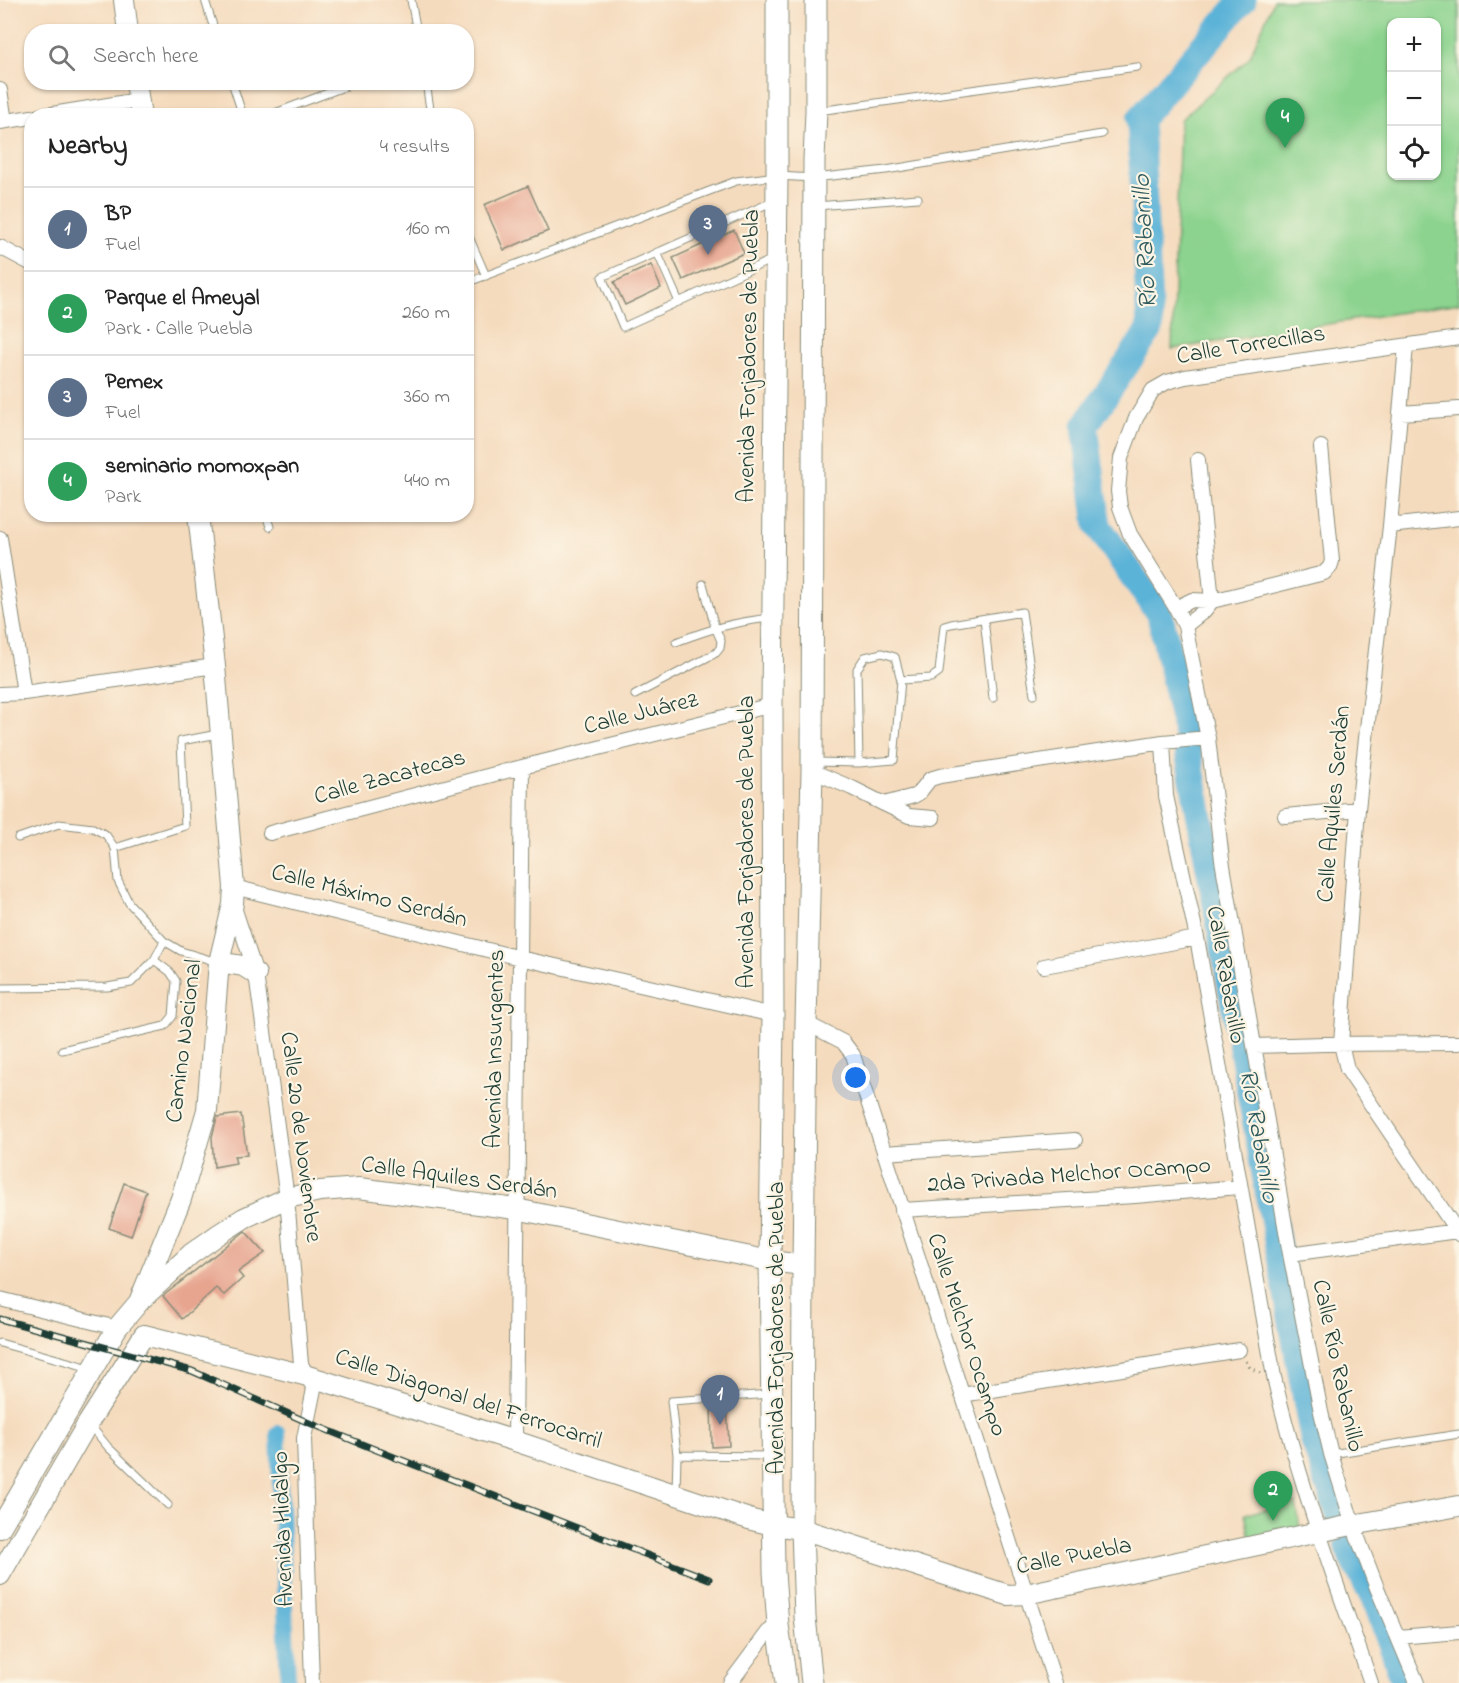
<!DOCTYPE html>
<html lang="en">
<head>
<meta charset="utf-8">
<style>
	:root { --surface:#fff; --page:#f2f2f2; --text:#222; --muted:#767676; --line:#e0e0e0; --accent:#0b8043 }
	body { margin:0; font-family:"Indie Flower",sans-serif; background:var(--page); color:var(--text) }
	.controls { position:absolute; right:18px; top:18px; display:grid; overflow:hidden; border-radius:12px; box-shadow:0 2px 4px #0004 }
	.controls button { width:54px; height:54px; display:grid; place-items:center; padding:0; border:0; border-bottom:2px solid var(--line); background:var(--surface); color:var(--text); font:30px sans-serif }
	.you { position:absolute; left:856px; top:1078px; width:21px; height:21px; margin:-15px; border:4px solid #fff; border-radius:50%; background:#1a73e8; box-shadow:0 0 0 9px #1a73e833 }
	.badge { display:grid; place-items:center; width:39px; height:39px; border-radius:50%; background:var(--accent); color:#fff; font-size:20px; font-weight:700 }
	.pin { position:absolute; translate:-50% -50px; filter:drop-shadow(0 2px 3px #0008) }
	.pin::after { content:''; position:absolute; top:32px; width:21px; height:18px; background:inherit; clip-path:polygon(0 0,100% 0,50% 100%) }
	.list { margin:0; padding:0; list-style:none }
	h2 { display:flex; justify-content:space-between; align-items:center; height:78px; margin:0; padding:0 24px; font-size:26px }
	h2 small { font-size:20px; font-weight:400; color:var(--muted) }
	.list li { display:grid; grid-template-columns:39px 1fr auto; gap:18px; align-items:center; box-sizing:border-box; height:84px; padding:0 24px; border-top:2px solid var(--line) }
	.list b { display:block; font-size:22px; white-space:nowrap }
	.list p { margin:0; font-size:20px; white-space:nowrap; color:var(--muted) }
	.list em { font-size:20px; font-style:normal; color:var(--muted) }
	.icon { flex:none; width:33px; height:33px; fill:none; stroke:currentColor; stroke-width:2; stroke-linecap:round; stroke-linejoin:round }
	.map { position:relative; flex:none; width:1459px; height:1683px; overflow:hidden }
	.search { position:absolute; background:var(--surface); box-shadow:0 2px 4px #0004; left:24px; top:24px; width:450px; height:66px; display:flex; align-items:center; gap:15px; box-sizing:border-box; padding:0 21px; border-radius:24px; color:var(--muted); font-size:22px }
	.panel { position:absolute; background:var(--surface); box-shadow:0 2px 4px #0004; left:24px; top:108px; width:450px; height:414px; border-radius:24px }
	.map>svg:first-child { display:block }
</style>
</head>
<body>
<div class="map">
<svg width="1459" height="1683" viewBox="0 0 1459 1683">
	<rect width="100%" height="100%" fill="#fcf5e5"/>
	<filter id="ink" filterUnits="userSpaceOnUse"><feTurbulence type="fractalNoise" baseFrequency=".0167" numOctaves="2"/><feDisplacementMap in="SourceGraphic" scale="12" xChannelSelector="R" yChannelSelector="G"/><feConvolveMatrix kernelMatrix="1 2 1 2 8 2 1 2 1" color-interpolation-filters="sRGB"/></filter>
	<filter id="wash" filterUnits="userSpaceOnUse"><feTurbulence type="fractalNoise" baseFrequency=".008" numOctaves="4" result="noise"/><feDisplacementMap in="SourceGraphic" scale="24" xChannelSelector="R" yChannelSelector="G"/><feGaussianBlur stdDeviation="1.35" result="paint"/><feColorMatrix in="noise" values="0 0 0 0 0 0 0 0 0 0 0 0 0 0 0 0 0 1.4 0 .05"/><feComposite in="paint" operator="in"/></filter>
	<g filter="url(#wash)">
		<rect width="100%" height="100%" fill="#f5dbbe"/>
		<path fill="#8bd38e" stroke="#558861" stroke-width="1.5" fill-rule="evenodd" d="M1274 0H1459V303L1172 349 1180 120 1249 58ZM1392 22H1436V176H1392Z
			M1296 1503 1300 1528 1250 1538 1245 1514Z"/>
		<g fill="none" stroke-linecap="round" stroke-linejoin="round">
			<path stroke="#5bb3d8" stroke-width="16" d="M278 1433 288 1683"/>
			<path stroke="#5bb3d8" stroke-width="27" d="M1186 732 1160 615 1098 526 1085 426 1150 329 1140 119 1243 0
				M1188 752 1313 1438 1340 1518
				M1348 1548 1378 1607 1405 1683"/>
		</g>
		<g id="blocks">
			<path fill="#e7a590" d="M528 186 548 231 504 250 484 205Z
				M734 230 744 253 683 280 673 258Z
				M651 265 661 288 625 305 614 282Z
				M241 1114 247 1155 234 1156 236 1163 214 1167 212 1137 217 1117Z
				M124 1183 146 1191 131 1236 109 1228Z
				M245 1231 265 1253 238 1272 243 1278 224 1295 216 1288 182 1319 163 1296Z
				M711 1404H727L729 1446 712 1447Z"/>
		</g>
	</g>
	<g filter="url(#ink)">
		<use href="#blocks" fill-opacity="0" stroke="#8a8c79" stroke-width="1.5"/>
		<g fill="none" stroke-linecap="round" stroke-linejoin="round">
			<defs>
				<path id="lane" d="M205 0 215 32
					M411 0 417 32
					M232 82 242 113 248 116
					M426 82 431 116
					M818 111 1137 67
					M267 116 357 82
					M816 206 918 198
					M466 230 486 276
					M657 252 679 302
					M773 259 623 327 602 277 774 201
					M466 283 736 181 777 176 814 178 886 170 1102 134
					M266 514 270 527
					M984 619 993 698
					M676 642C710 629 734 622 770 618
					M635 695 716 653 720 648 721 641 715 627 703 584
					M815 762 859 763 894 760 901 680 931 678 939 672 944 626 951 624 1022 612 1034 695
					M859 763 857 669 865 657 882 653 895 657 901 680
					M18 838 59 824 93 828 106 835 115 848
					M217 962 181 951 164 941 129 903 118 881 115 848 185 826 181 741 218 734
					M0 988 107 987 131 983 154 960 164 941
					M62 1050 165 1026 173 1016 176 981 170 972 154 960
					M0 1343 90 1368
					M90 1425 108 1447 168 1505
					M1331 1454 1459 1434
					M677 1455 771 1456
					M676 1492 677 1455 671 1401 771 1394"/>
				<path id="street" d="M0 90 5 121
					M40 116 139 100
					M0 122 32 117
					M0 247 32 264
					M1406 346 1390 526 1358 809 1341 1044 1347 1069 1459 1234
					M1400 413 1459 409
					M1390 526 1459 518
					M0 538 24 693
					M1176 608 1192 600 1212 601 1324 573 1330 567 1332 561 1321 447
					M1185 626 1204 611 1212 601 1198 460
					M0 694 24 693 215 666
					M1163 742 1166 796 1197 938 1274 1377C1298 1481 1336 1582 1371 1683
					M812 771 852 788 884 804 914 796 919 793 930 779 940 776 1163 742 1208 738
					M884 804 909 816 933 818
					M1285 816 1358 809
					M270 833 522 767 772 705
					M234 887 520 958 773 1015
					M233 904 256 974 287 1198 301 1364 314 1389 304 1438 312 1683
					M1044 966 1197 938
					M806 1023 843 1042 853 1055 1055 1683
					M1254 1046 1325 1044 1459 1043
					M884 1153 1075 1140
					M902 1210 1135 1196 1239 1187
					M1290 1254 1457 1231
					M0 1299 117 1328
					M962 1395 1239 1350
					M515 1441 522 767
					M1398 1637 1459 1632
					M730 1683 768 1632 778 1625
					M1417 1683 1377 1588 1353 1525 1331 1454 1321 1412 1290 1254 1222 860 1208 738 1185 626 1176 608 1130 534 1120 507 1118 491 1121 458 1136 418 1153 390 1167 382 1185 377 1459 338"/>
				<path id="secondary" d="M124 0 128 32
					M136 82 141 116
					M219 962 243 966 256 974
					M143 1298 191 1254 219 1234 244 1218 287 1198 320 1191 359 1188 516 1209 770 1261 803 1265
					M0 1528 105 1348 117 1328 139 1302 181 1199 207 1110 219 962 233 904 234 887 215 666 198 514
					M0 1575 88 1423 144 1335 308 1376 515 1441 752 1520 773 1525 802 1529 1008 1595 1026 1594 1347 1526 1459 1506"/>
				<path id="primary" d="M777 0V176L772 705 773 1015 770 1261 774 1572 778 1625 786 1683
					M812 1683 805 1617 802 1529 803 1265 806 1023 812 771 814 160 816 111V0"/>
			</defs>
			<use href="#lane" stroke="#8a8c79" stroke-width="9"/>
			<use href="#street" stroke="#8a8c79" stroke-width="16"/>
			<use href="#secondary" stroke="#8a8c79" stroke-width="22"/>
			<use href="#primary" stroke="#8a8c79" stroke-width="23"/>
			<path stroke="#8a8c79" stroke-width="3" stroke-dasharray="1.5 4.5" stroke-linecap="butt" d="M1246 1361 1250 1368 1261 1373"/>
			<use href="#lane" stroke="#fff" stroke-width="7"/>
			<use href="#street" stroke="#fff" stroke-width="14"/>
			<use href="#secondary" stroke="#fff" stroke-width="20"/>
			<use href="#primary" stroke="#fff" stroke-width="21"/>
			<defs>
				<path id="rail" d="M0 1319 192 1371 307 1422 394 1457 709 1579"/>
			</defs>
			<use href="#rail" stroke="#1f3d34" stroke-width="7"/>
			<use href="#rail" stroke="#fcf5e5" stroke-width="4.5" stroke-dasharray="14" stroke-linecap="butt"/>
		</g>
	</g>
	<g text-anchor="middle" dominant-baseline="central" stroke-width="4.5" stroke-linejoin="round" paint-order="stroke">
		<g font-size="24" fill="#1f3d34" stroke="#fcf5e5">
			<text transform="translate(1251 346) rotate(-9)">Calle Torrecillas</text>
			<text transform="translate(750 356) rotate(-89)">Avenida Forjadores de Puebla</text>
			<text transform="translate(641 714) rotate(-14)">Calle Juárez</text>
			<text transform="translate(390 778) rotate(-15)">Calle Zacatecas</text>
			<text transform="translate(1335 804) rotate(-85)">Calle Aquiles Serdán</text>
			<text transform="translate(747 842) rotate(-90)">Avenida Forjadores de Puebla</text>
			<text transform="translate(369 897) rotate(14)">Calle Máximo Serdán</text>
			<text transform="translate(1225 975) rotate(80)">Calle Rabanillo</text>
			<text transform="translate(185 1041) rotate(-83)">Camino Nacional</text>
			<text transform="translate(496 1049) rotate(-89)">Avenida Insurgentes</text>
			<text transform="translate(300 1137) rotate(83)">Calle 20 de Noviembre</text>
			<text transform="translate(1069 1176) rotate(-4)">2da Privada Melchor Ocampo</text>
			<text transform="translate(459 1179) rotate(8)">Calle Aquiles Serdán</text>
			<text transform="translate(777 1328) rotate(-90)">Avenida Forjadores de Puebla</text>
			<text transform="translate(966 1335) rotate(72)">Calle Melchor Ocampo</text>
			<text transform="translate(1337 1366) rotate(78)">Calle Río Rabanillo</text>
			<text transform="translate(468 1400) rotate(18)">Calle Diagonal del Ferrocarril</text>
			<text transform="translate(284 1529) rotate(-92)">Avenida Hidalgo</text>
			<text transform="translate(1074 1557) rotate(-11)">Calle Puebla</text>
		</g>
		<g font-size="26" font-style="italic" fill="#2e5a5d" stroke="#fcf5e5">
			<text transform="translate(1146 242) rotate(-93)">Río Rabanillo</text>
			<text transform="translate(1258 1136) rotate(80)">Río Rabanillo</text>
		</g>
	</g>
</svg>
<div class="controls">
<button>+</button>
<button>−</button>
<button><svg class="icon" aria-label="locate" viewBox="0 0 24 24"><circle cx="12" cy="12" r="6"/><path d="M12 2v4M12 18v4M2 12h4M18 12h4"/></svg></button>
</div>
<div class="you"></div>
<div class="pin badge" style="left:720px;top:1425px;background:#5c6f8a">1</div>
<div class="pin badge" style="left:1273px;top:1521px;background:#2e9e5b">2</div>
<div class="pin badge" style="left:708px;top:255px;background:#5c6f8a">3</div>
<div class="pin badge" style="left:1285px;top:148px;background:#2e9e5b">4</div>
<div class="search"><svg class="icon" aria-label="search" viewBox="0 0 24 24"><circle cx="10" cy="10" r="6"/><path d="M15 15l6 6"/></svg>Search here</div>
<section class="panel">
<h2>Nearby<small>4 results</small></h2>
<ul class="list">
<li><span class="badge" style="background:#5c6f8a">1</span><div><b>BP</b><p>Fuel</p></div><em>160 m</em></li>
<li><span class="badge" style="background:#2e9e5b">2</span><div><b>Parque el Ameyal</b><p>Park · Calle Puebla</p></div><em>260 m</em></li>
<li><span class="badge" style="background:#5c6f8a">3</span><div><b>Pemex</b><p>Fuel</p></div><em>360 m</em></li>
<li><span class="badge" style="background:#2e9e5b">4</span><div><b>seminario momoxpan</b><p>Park</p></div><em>440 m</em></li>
</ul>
</section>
</div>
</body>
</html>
